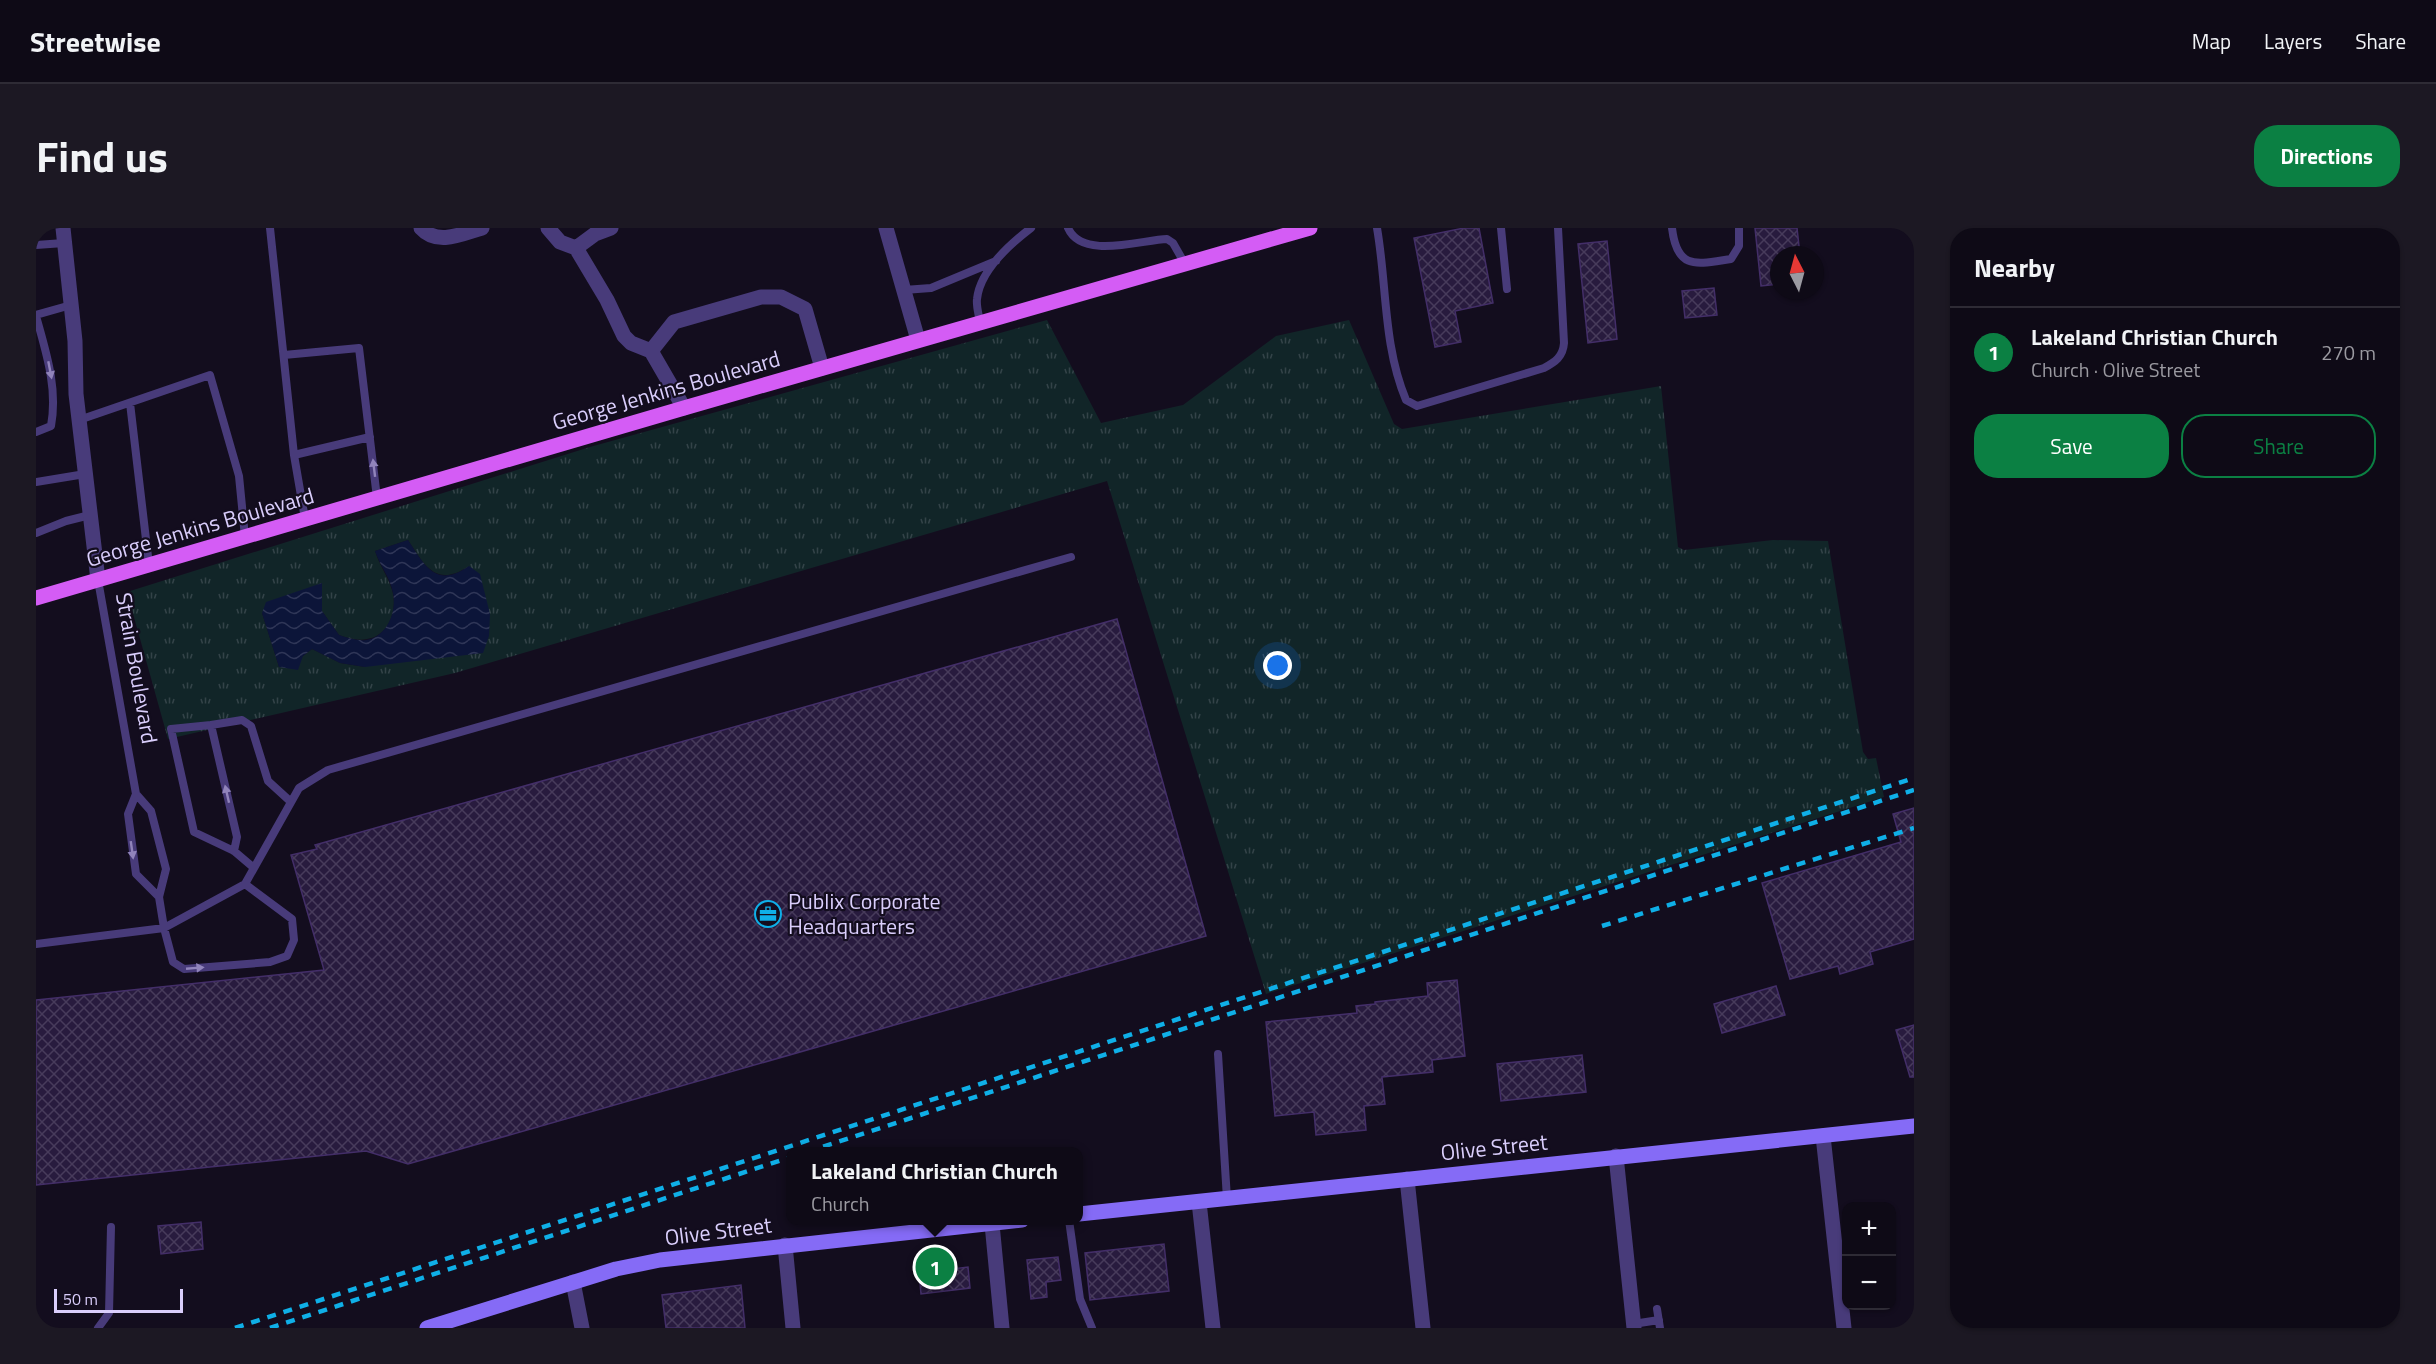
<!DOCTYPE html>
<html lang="en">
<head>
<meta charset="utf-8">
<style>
	:root { --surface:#0e0a16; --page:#1c1823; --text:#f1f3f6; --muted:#9b9aa1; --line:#2e2b35; --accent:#0b8043 }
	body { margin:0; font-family:"Titillium Web",sans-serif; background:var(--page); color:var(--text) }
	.controls { position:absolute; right:18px; bottom:18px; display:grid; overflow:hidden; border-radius:12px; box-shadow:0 2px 4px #0004 }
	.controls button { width:54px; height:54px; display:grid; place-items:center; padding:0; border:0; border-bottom:2px solid var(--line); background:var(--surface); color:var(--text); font:30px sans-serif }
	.compass { position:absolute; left:1734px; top:18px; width:54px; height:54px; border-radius:50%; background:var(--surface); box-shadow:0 2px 4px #0004; rotate:354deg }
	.scale { position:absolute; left:18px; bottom:15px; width:129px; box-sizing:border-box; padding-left:6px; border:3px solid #dacefc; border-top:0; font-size:16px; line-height:21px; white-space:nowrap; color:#dacefc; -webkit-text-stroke:4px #130d1e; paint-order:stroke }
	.you { position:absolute; left:1242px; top:438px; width:21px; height:21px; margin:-15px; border:4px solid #fff; border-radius:50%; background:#1a73e8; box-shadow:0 0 0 9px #1a73e833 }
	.badge { display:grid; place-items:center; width:39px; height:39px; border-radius:50%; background:var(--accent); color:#fff; font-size:20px; font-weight:700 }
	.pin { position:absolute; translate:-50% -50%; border:3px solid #fff; box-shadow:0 2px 6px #0006 }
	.popup { position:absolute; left:750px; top:919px; width:297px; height:78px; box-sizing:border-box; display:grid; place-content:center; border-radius:12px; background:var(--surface); filter:drop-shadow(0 2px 4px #0005); font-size:20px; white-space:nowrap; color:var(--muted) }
	.popup b { font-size:22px; color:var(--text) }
	.popup::after { content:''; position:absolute; left:50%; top:100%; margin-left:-12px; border:12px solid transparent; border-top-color:var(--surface) }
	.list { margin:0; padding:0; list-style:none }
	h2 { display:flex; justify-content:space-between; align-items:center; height:78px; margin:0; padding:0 24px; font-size:26px }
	h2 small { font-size:20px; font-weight:400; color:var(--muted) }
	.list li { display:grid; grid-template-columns:39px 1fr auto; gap:18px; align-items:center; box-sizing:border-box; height:90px; padding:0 24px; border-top:2px solid var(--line) }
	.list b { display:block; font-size:22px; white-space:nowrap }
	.list p { margin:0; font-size:20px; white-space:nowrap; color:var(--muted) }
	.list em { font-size:20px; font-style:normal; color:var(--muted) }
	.actions { display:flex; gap:12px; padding:18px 24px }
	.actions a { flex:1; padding:14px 0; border:2px solid var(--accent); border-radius:24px; text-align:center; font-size:21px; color:var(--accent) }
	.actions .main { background:var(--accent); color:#fff }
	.map { position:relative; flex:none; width:1878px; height:1100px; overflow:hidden; border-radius:24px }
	header { display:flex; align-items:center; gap:36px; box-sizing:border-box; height:84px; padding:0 30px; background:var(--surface); border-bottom:2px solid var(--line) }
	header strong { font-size:28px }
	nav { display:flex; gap:33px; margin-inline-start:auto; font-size:21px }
	.intro { display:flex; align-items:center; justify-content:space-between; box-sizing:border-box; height:144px; padding:0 36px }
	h1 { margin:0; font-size:42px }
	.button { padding:15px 27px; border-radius:24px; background:var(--accent); color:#fff; font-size:21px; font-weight:700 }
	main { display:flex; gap:36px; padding:0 36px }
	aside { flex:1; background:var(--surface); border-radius:24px; box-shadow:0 2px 4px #0004 }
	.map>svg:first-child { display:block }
</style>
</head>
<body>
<header>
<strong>Streetwise</strong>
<nav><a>Map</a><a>Layers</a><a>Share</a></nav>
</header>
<div class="intro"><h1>Find us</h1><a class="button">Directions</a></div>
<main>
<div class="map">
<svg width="1878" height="1100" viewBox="0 0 1878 1100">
	<defs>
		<pattern id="grass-tufts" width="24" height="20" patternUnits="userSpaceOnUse" patternTransform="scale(1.5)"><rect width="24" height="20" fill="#112528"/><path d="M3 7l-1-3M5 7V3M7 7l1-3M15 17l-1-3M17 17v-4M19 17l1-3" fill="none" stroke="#334348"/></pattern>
		<pattern id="water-waves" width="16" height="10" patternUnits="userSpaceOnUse" patternTransform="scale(1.5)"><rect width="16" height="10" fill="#0c1539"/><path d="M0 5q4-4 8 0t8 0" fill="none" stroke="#2f3657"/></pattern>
		<pattern id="building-cross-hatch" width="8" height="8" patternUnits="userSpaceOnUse" patternTransform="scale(1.5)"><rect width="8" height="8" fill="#281b3e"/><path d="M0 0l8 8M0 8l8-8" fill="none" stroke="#473b5b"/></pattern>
	</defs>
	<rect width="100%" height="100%" fill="#130d1e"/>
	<path fill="url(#grass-tufts)" fill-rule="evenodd" d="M1011 92 1065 195 1147 177 1240 108 1313 92 1358 196 1366 201 1625 158 1642 319 1648 322 1737 312 1792 313 1827 524 1832 531 1840 530 1848 569 1230 766 1071 253 419 445 132 511 91 364 554 219ZM372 312C389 338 400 360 433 338L329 439 304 435 276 421 267 428 243 439 226 385 286 355V383L303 407C312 410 322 413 331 411 353 408 362 381 356 362 352 348 343 337 339 323Z"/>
	<path fill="url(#water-waves)" d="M372 312C389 338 400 361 433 338L444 346 454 386 453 408 447 425 329 439 304 435 276 421 267 428 262 442 243 439 226 385 230 374 286 355V383L303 407C312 410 321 413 330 412 351 409 361 384 357 365 354 349 344 338 339 323Z"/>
	<path fill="url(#building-cross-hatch)" stroke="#432e68" stroke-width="1.5" d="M1428 0H1443L1457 75 1419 83 1425 114 1399 119 1378 10Z
		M1719 0H1761L1764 27H1743V56L1725 58Z
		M1571 13 1581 111 1552 115 1542 16Z
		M1678 60 1681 87 1649 90 1646 63Z
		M1081 391 1170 708 372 936 330 923 0 957V772L288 742 255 627 281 621 279 617Z
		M1878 580V711L1834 724 1837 736 1804 746 1802 738 1754 751 1726 655 1865 614 1857 586Z
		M1421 752 1429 828 1396 832 1397 844 1346 849 1349 876 1328 878 1330 902 1280 907 1278 884 1239 888 1230 794 1321 785 1320 778 1339 776V774L1392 768 1391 755Z
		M1740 758 1749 787 1686 805 1678 776Z
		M1878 797V849H1874L1860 802Z
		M1546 827 1550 864 1465 873 1461 836Z
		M165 994 167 1021 125 1026 122 998Z
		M1128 1016 1133 1063 1054 1072 1049 1025Z
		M1022 1029 1025 1052 1010 1054 1011 1069 995 1071 991 1032Z
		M932 1039 934 1060 885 1066 883 1045Z
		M705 1057 709 1100H630L626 1067Z"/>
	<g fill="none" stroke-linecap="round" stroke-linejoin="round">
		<path stroke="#483b7a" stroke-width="8" d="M234 0 258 227 269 291
			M1032 0C1046 32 1105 12 1131 11L1137 15 1149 36
			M1341 0C1351 57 1347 117 1370 172L1381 178 1508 140C1519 134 1527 129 1528 115L1522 0
			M1465 0 1471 61
			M1636 0C1641 43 1661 36 1695 31L1703 18V0
			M0 17 28 15
			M868 62 895 60 960 33
			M0 87 35 77
			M0 88C10 124 22 160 15 198L0 204
			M944 95C943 87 940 78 941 71 944 43 974 16 995 0
			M248 127 323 120 341 270
			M94 175 113 337
			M43 192 174 147 203 248 209 309
			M258 227 334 209
			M0 254 49 246
			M0 305 30 293 54 287
			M62 352 100 566 115 583 130 641 123 669 128 700 137 734 148 741 234 734 251 728 258 712 256 691 209 656
			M175 497 206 492 215 498 232 553 255 574
			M100 566 92 586 100 646 123 669
			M198 623 201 609 175 497 135 501 158 604 198 623 218 640
			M0 716 128 700 209 656 263 560 292 542 1035 329
			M1182 826 1191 971
			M1033 992 1044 1071 1056 1100
			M1621 1081 1624 1100
			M1597 1096 1623 1092
			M62 1100 73 1085 75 999"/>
		<path stroke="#483b7a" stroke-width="15" d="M27 0 39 113 40 166 62 352
			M385 0C401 18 426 6 446 0
			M512 0 524 14 540 20 571 72 588 108 595 115 615 123 648 180
			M850 0 882 112
			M540 20 559 6 575 0
			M615 123 638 94 725 69H745L769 81 786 140
			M1787 908 1808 1100
			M1580 928 1598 1100
			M1371 951 1387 1100
			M1163 974 1177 1100
			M956 996 966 1100
			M749 1017 757 1100
			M537 1054 546 1100"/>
		<path stroke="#856bf6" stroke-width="15" d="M1043 986 1878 898
			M391 1100 580 1041 624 1032 986 992"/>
		<path stroke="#d45cf5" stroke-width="15" d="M0 370 648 180 1274 0"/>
		<path stroke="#0fafe7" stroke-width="4.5" stroke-dasharray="9 8" stroke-linecap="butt" d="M1566 698 1878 600
			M771 924 1878 562
			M199 1100 1878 550
			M234 1100 755 929"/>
	</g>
	<defs><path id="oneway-solid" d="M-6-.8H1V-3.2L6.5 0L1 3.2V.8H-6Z" transform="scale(1.5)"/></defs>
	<g fill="#9184bb">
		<use href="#oneway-solid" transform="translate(14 142) rotate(79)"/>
		<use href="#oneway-solid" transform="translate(338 240) rotate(-97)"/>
		<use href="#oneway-solid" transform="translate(191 566) rotate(-103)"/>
		<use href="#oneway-solid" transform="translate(96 622) rotate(82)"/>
		<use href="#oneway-solid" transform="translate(159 740) rotate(-5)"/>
	</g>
	<defs>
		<symbol id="office-ring" viewBox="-11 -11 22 22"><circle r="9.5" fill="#130d1e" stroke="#0fafe7" stroke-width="1.5"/><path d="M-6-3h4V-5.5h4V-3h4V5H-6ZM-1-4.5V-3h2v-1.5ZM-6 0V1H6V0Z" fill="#0fafe7"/></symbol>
	</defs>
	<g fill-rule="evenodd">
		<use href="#office-ring" x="717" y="671" width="30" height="30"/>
	</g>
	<g text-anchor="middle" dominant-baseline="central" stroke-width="4.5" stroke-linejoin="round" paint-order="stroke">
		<g font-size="22" fill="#dacefc" stroke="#130d1e">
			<text transform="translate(630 162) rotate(-16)">George Jenkins Boulevard</text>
			<text transform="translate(164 299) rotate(-16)">George Jenkins Boulevard</text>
			<text transform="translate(101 440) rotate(80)">Strain Boulevard</text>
			<text transform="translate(1458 919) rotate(-6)">Olive Street</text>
			<text transform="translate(682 1003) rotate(-7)">Olive Street</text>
		</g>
		<g font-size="22" fill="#dacefc" stroke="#130d1e" text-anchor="start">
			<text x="752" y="673">Publix Corporate<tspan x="752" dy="25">Headquarters</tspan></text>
		</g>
	</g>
</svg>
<div class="controls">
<button>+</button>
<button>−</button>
</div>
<svg class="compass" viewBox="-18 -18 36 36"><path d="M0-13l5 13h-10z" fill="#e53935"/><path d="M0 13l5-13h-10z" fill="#9b9aa1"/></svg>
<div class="scale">50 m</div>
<div class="you"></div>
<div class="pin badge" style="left:899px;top:1039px">1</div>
<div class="popup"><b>Lakeland Christian Church</b>Church</div>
</div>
<aside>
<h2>Nearby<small></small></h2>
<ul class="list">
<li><span class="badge">1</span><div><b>Lakeland Christian Church</b><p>Church · Olive Street</p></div><em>270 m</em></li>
</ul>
<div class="actions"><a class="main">Save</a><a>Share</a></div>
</aside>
</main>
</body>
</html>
